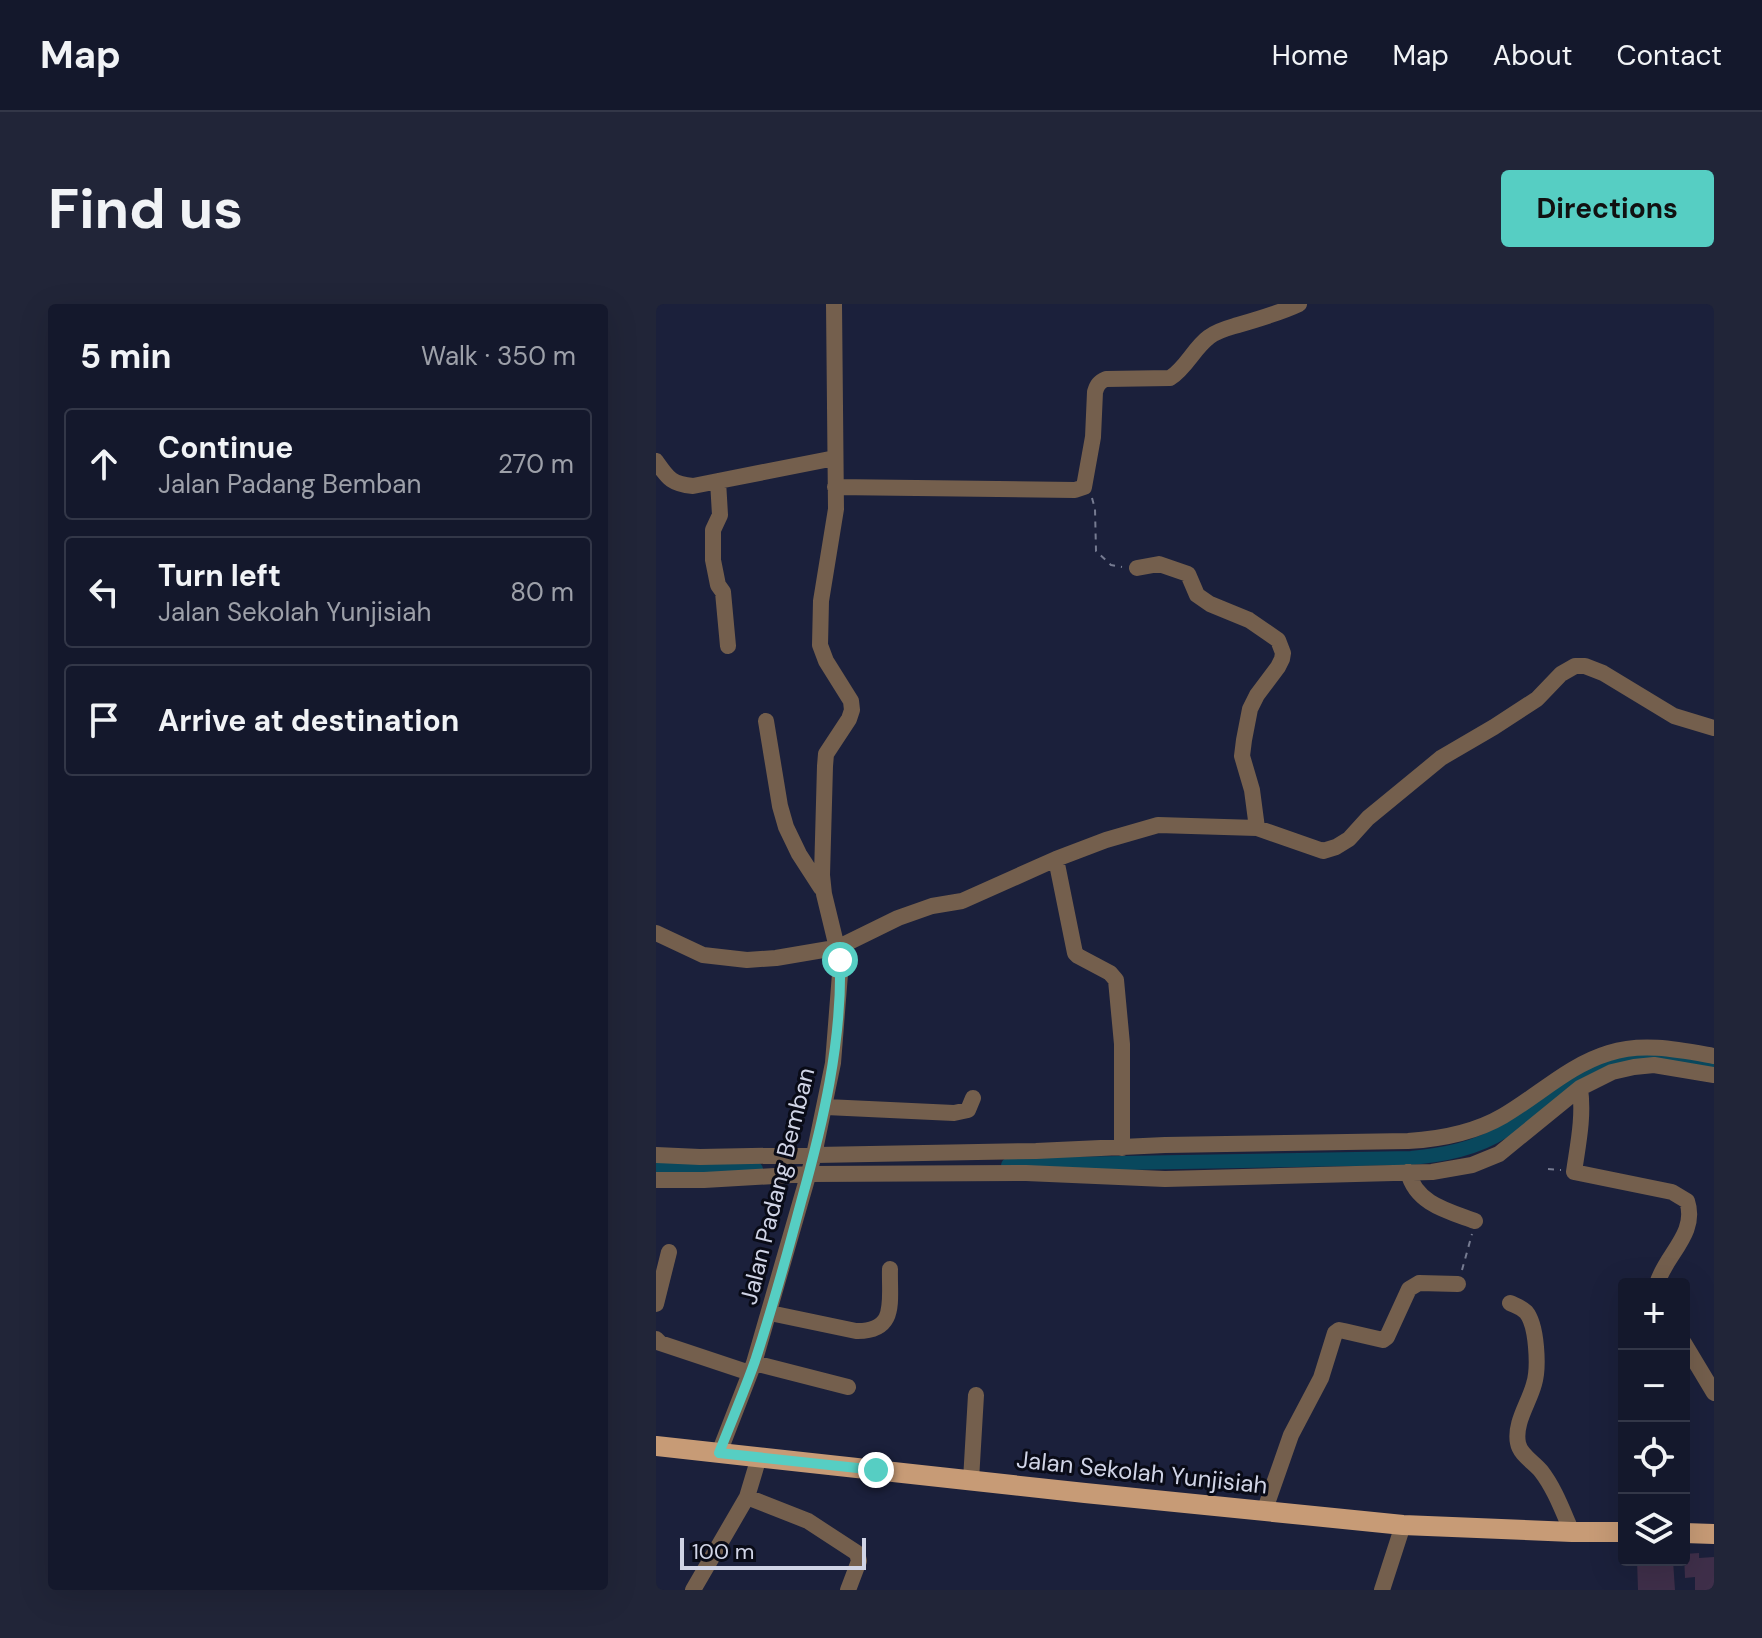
<!DOCTYPE html>
<html lang="en">
<head>
<meta charset="utf-8">
<style>
	:root { --surface:#14182c; --page:#212538; --text:#f1f3f6; --muted:#9da0a9; --line:#333748; --accent:#56cec3 }
	body { margin:0; font-family:"DM Sans",sans-serif; background:var(--page); color:var(--text) }
	.controls { position:absolute; right:24px; bottom:24px; display:grid; overflow:hidden; border-radius:8px; box-shadow:0 8px 32px #0002 }
	.controls button { width:72px; height:72px; display:grid; place-items:center; padding:0; border:0; border-bottom:2px solid var(--line); background:var(--surface); color:var(--text); font:40px sans-serif }
	.scale { position:absolute; left:24px; bottom:20px; width:186px; box-sizing:border-box; padding-left:8px; border:4px solid #d0d4e6; border-top:0; font-size:22px; line-height:28px; white-space:nowrap; color:#d0d4e6; -webkit-text-stroke:6px #090b17; paint-order:stroke }
	.stop { position:absolute; width:24px; height:24px; margin:-18px; border:6px solid #56cec3; border-radius:50%; background:#fff }
	.stop.end { background:#56cec3; border-color:#fff; box-shadow:0 2px 8px #0008 }
	.list { margin:0; padding:0; list-style:none }
	h2 { display:flex; justify-content:space-between; align-items:center; height:104px; margin:0; padding:0 32px; font-size:34px }
	h2 small { font-size:26px; font-weight:400; color:var(--muted) }
	.list li { display:grid; grid-template-columns:52px 1fr auto; gap:24px; align-items:center; box-sizing:border-box; height:112px; margin:0 16px 16px; padding:0 16px; border:2px solid var(--line); border-radius:8px }
	.list b { display:block; font-size:30px; white-space:nowrap }
	.list p { margin:0; font-size:26px; white-space:nowrap; color:var(--muted) }
	.list em { font-size:26px; font-style:normal; color:var(--muted) }
	.icon { flex:none; width:44px; height:44px; fill:none; stroke:currentColor; stroke-width:2; stroke-linecap:round; stroke-linejoin:round }
	.map { position:relative; flex:none; width:1058px; height:1286px; overflow:hidden; border-radius:8px }
	header { display:flex; align-items:center; gap:48px; box-sizing:border-box; height:112px; padding:0 40px; background:var(--surface); border-bottom:2px solid var(--line) }
	header strong { font-size:38px }
	nav { display:flex; gap:44px; margin-inline-start:auto; font-size:28px }
	.intro { display:flex; align-items:center; justify-content:space-between; box-sizing:border-box; height:192px; padding:0 48px }
	h1 { margin:0; font-size:56px }
	.button { padding:20px 36px; border-radius:8px; background:var(--accent); color:#111; font-size:28px; font-weight:700 }
	main { display:flex; gap:48px; padding:0 48px }
	aside { flex:1; background:var(--surface); border-radius:8px; box-shadow:0 8px 32px #0002 }
	.map>svg:first-child { display:block }
</style>
</head>
<body>
<header>
<strong>Map</strong>
<nav><a>Home</a><a>Map</a><a>About</a><a>Contact</a></nav>
</header>
<div class="intro"><h1>Find us</h1><a class="button">Directions</a></div>
<main>
<aside>
<h2>5 min<small>Walk · 350 m</small></h2>
<ul class="list">
<li><svg class="icon" aria-label="ahead" viewBox="0 0 24 24"><path d="M12 20V5M6 11l6-6 6 6"/></svg><div><b>Continue</b><p>Jalan Padang Bemban</p></div><em>270 m</em></li>
<li><svg class="icon" aria-label="left" viewBox="0 0 24 24"><path d="M17 20v-9H6M10 6l-5 5 5 5"/></svg><div><b>Turn left</b><p>Jalan Sekolah Yunjisiah</p></div><em>80 m</em></li>
<li><svg class="icon" aria-label="arrive" viewBox="0 0 24 24"><path d="M6 21V4h12l-3 4 3 4H6"/></svg><div><b>Arrive at destination</b></div></li>
</ul>
</aside>
<div class="map">
<svg width="1058" height="1286" viewBox="0 0 1058 1286">
	<rect width="100%" height="100%" fill="#1b203b"/>
	<g fill="none" stroke-linecap="round" stroke-linejoin="round">
		<path stroke="#09485d" stroke-width="14" d="M352 861 755 854C787 851 820 845 848 827 893 797 933 753 992 752 1013 752 1037 759 1058 762
			M0 865 42 867 100 865"/>
	</g>
	<path fill="#3f2f4a" d="M1043 1249V1254L1058 1253V1286H1039V1273L1029 1274 1028 1250Z
		M981 1256H1017L1019 1286H982Z"/>
	<g fill="none" stroke-linecap="round" stroke-linejoin="round">
		<path stroke="#767b91" stroke-width="2" stroke-dasharray="6 6" stroke-linecap="butt" d="M436 194 439 205 440 247 455 261 466 263
			M892 865 905 866
			M806 966 816 930"/>
		<path stroke="#745f4d" stroke-width="16" d="M0 157C12 174 15 180 37 182L179 154
			M62 177 64 211 57 226V256L62 281 67 288 72 342
			M179 183 419 186 428 183 437 133 439 88C441 81 443 78 450 75L514 74C530 64 538 44 553 33 562 26 572 24 582 21 603 15 624 9 643 0
			M481 264 503 260 532 270 541 291 554 300 593 316 609 327 622 336 627 349 626 355 622 363 601 391 594 405 588 436 586 452 596 486 601 524
			M110 417 124 502 130 523 143 550 165 584
			M400 555 419 649 422 652 454 669 460 676 466 740V844
			M0 629 47 651 91 656 120 654 173 645 189 640 242 614 276 602 306 597 400 555 450 536 502 521 601 524 667 547 680 543 693 535 712 514 785 454 838 423 881 395 905 370 919 362H929L947 369 1018 412 1058 424
			M924 784C928 813 922 840 918 868L1016 888 1031 897C1042 930 1009 951 1001 980
			M170 803 298 809 312 806 317 794
			M0 851 44 853 380 847 509 841 752 837C785 835 818 829 847 812 883 791 913 761 953 749 987 738 1024 746 1058 752
			M752 868C760 900 792 907 819 917
			M0 876H48L153 870 370 869 509 875 776 868 816 861 843 850 924 784 956 768 978 763 998 761 1058 771
			M854 999C860 1002 865 1003 870 1008 881 1021 883 1064 878 1080 873 1099 858 1119 862 1139 864 1151 878 1158 885 1167 899 1185 907 1208 916 1228
			M0 1000 13 948
			M114 1009 200 1027C242 1028 233 997 234 965
			M0 1035 4 1039 94 1069
			M1028 1039 1058 1089
			M98 1059 192 1083
			M63 1149 98 1059 158 851 177 759 184 670V656L168 590 166 571 169 462 170 450 193 415 196 406 195 397 170 357 164 341 165 297 180 205 178 0
			M315 1176 320 1091
			M91 1193 152 1217 201 1249 203 1257 192 1286
			M608 1208 635 1131 665 1074 679 1029 683 1026 688 1027 727 1036 731 1033 753 985 763 979 802 980
			M37 1286 91 1193 103 1153
			M726 1286 747 1221"/>
		<path stroke="#c79b76" stroke-width="20" d="M0 1142 429 1189 747 1221 916 1228H968
			M1028 1229 1058 1230"/>
	</g>
	<g fill="none" stroke-linecap="round" stroke-linejoin="round">
		<path stroke="#56cec3" stroke-width="10" d="M184 656C186 739 167 819 145 898 131 951 116 1005 99 1057 88 1088 75 1118 63 1149L220 1166"/>
	</g>
	<g text-anchor="middle" dominant-baseline="central" stroke-width="6" stroke-linejoin="round" paint-order="stroke">
		<g font-size="24" fill="#d0d4e6" stroke="#090b17">
			<text transform="translate(121 882) rotate(-76)">Jalan Padang Bemban</text>
			<text transform="translate(486 1168) rotate(6)">Jalan Sekolah Yunjisiah</text>
		</g>
	</g>
</svg>
<div class="controls">
<button>+</button>
<button>−</button>
<button><svg class="icon" aria-label="locate" viewBox="0 0 24 24"><circle cx="12" cy="12" r="6"/><path d="M12 2v4M12 18v4M2 12h4M18 12h4"/></svg></button>
<button><svg class="icon" aria-label="layers" viewBox="0 0 24 24"><path d="M12 4l9 5-9 5-9-5zM3 14l9 5 9-5"/></svg></button>
</div>
<div class="scale">100 m</div>
<div class="stop" style="left:184px;top:656px"></div>
<div class="stop end" style="left:220px;top:1166px"></div>
</div>
</main>
</body>
</html>
